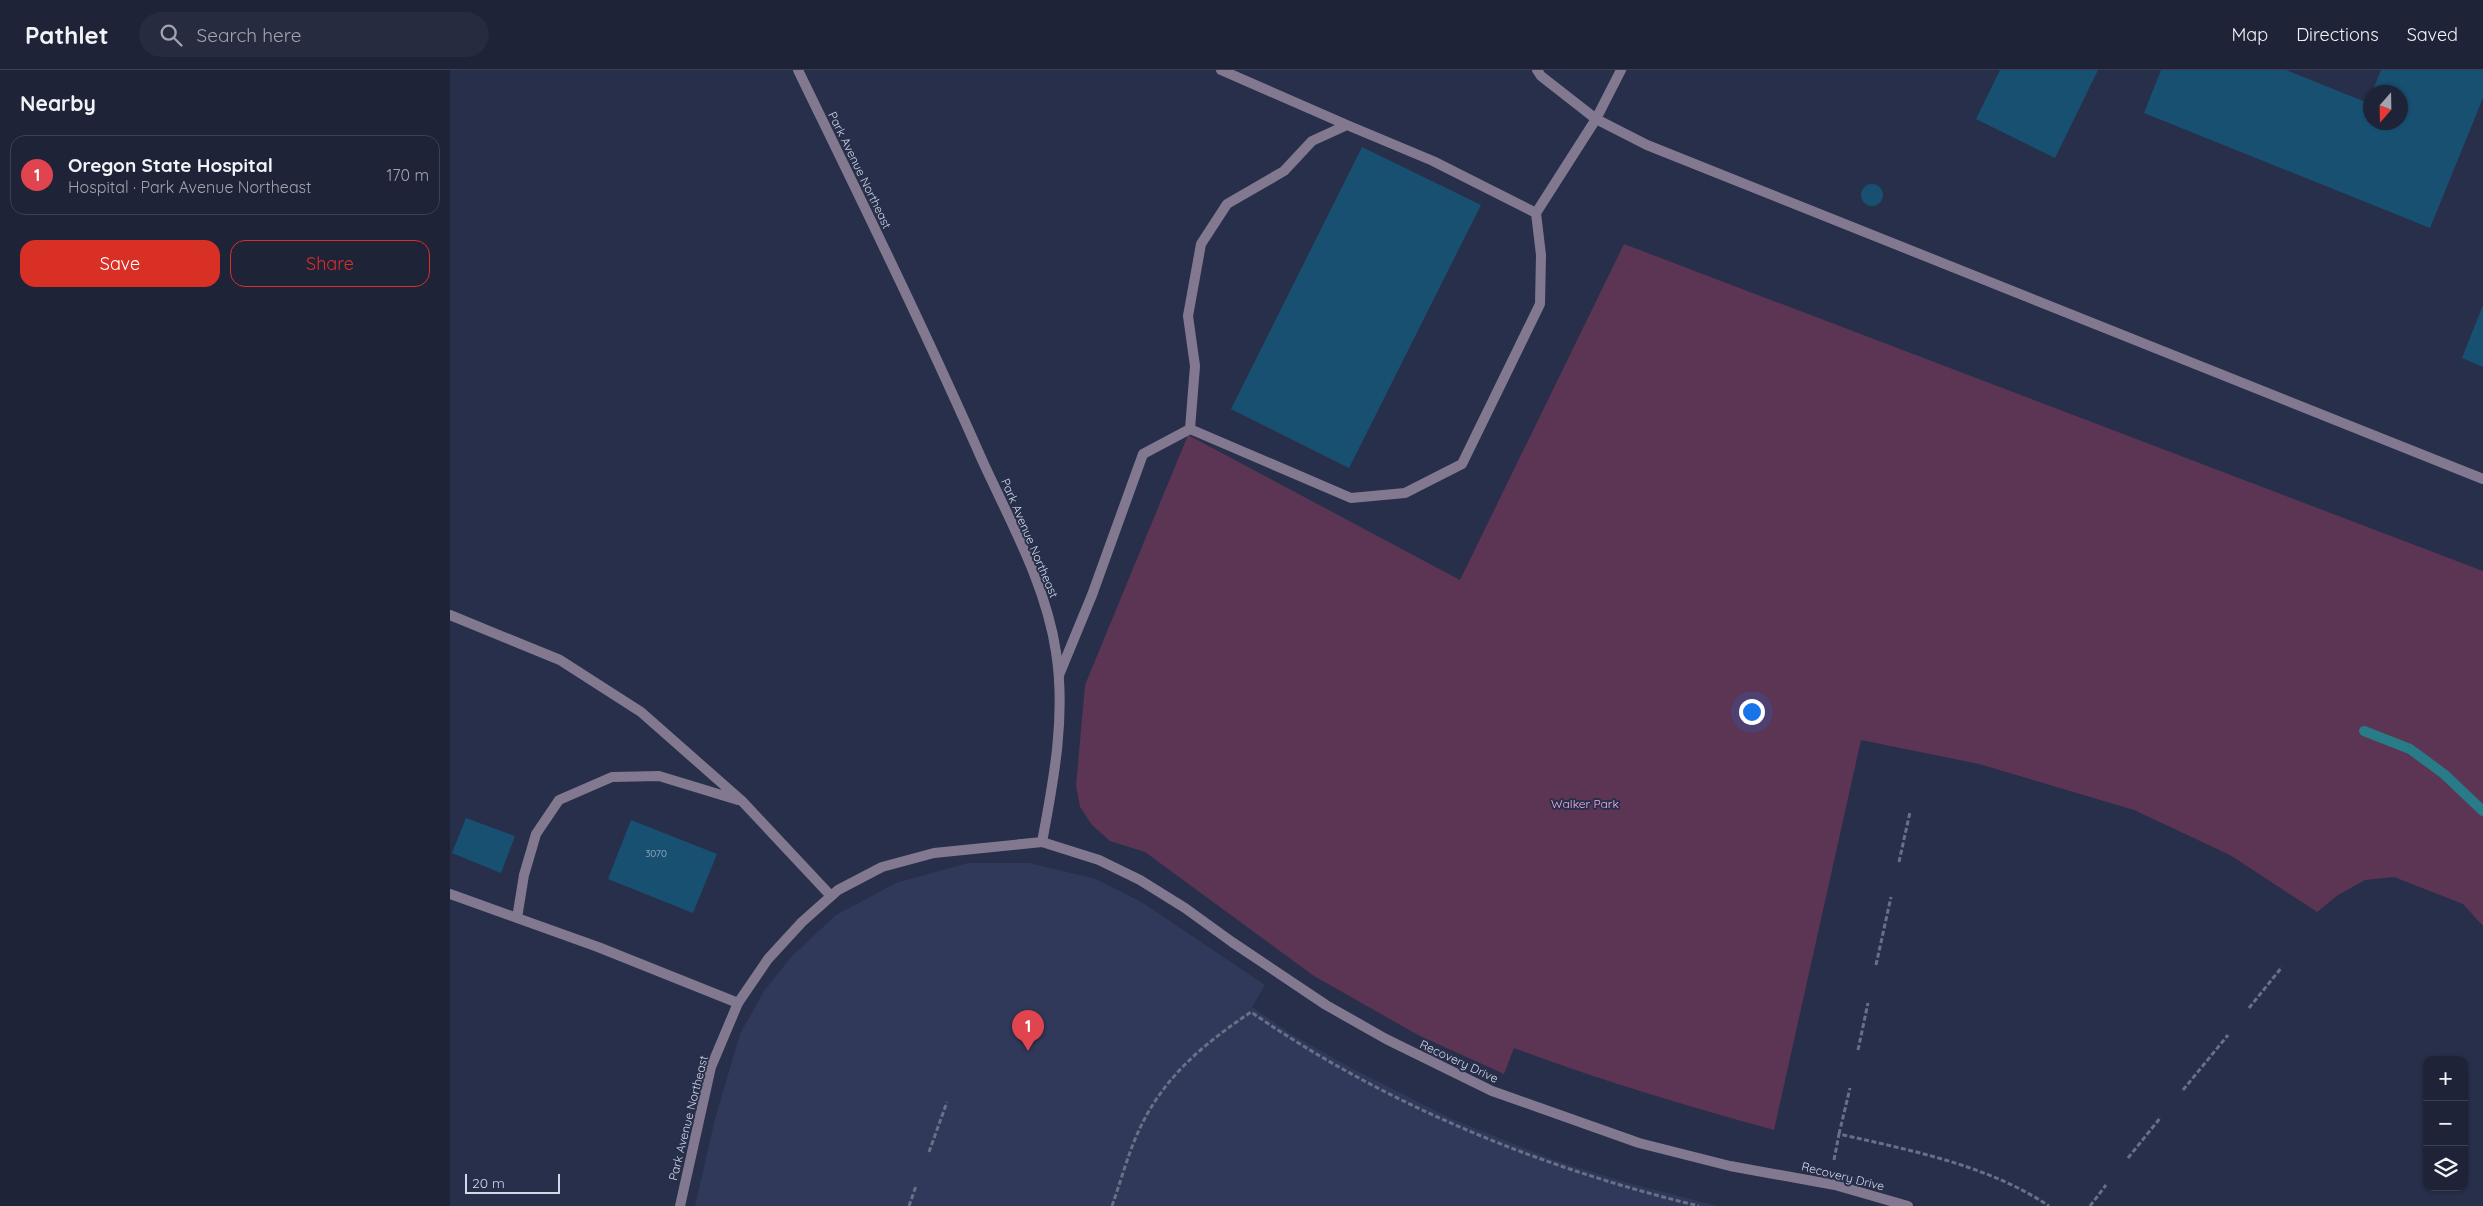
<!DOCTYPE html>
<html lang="en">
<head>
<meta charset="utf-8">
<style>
	:root { --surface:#1e2338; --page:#262b40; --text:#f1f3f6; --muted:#a1a4ae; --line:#3c4053; --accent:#d93025 }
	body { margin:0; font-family:Quicksand,sans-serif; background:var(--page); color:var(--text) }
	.controls { position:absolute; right:15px; bottom:15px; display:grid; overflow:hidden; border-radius:10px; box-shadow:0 1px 4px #0004 }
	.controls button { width:45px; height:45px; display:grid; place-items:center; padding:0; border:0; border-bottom:1px solid var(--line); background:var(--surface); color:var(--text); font:25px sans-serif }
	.compass { position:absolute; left:1913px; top:15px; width:45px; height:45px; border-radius:50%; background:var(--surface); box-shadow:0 1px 4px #0004; rotate:200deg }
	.scale { position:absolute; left:15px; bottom:12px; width:95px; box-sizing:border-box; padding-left:5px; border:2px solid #d3d8e9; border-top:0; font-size:14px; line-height:18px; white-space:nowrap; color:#d3d8e9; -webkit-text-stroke:4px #282f4a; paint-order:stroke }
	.you { position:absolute; left:1301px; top:641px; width:18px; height:18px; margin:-12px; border:4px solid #fff; border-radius:50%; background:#1a73e8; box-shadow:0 0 0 8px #1a73e833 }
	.badge { display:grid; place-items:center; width:32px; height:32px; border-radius:50%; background:var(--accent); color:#fff; font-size:16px; font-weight:700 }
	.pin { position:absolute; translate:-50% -41px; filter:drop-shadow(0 1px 2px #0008) }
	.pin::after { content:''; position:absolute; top:26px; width:18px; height:15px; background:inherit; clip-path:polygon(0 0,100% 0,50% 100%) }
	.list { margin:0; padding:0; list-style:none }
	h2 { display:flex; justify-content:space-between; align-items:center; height:65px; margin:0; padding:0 20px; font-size:21px }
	h2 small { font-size:16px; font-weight:400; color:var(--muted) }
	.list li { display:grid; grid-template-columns:32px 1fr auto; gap:15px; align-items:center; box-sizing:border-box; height:80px; margin:0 10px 10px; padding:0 10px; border:1px solid var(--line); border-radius:15px }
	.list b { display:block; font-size:19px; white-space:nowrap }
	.list p { margin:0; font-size:16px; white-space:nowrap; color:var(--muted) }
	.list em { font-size:16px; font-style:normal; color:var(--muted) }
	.actions { display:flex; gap:10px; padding:15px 20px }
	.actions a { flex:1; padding:11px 0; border:1px solid var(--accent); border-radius:15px; text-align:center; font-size:18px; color:var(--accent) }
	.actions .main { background:var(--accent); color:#fff }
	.icon { flex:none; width:28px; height:28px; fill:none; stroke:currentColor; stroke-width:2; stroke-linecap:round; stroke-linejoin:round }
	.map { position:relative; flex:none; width:2033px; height:1136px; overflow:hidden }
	header { display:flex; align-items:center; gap:30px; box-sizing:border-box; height:70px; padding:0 25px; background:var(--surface); border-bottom:1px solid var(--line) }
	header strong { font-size:24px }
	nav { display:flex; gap:28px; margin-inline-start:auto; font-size:18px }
	.search { width:350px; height:45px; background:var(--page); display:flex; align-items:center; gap:12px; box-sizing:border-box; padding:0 18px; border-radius:28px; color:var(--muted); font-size:19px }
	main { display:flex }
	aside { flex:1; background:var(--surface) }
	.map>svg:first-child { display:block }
</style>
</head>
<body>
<header>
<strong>Pathlet</strong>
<div class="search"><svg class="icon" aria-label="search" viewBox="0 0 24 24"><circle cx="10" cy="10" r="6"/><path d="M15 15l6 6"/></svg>Search here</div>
<nav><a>Map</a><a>Directions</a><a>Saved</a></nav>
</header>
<main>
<aside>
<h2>Nearby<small></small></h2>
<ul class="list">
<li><span class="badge" style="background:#e0444e">1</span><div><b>Oregon State Hospital</b><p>Hospital · Park Avenue Northeast</p></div><em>170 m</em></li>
</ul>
<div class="actions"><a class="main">Save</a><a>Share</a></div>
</aside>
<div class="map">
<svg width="2033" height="1136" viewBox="0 0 2033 1136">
	<rect width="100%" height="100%" fill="#282f4a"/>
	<path fill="#30395a" d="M518 793H579L646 809 693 833 815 915 802 937 841 964 903 999 1002 1049 1104 1090 1171 1111 1267 1136H245L265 1049 290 964 314 921 342 886 386 845 446 813Z"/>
	<path fill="#5c3454" d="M1174 174 2033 501V856L2013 834 1944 807 1915 810 1888 825 1867 842 1780 785 1684 740 1529 694 1411 670 1324 1060C1236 1036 1149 1010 1064 978L1054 1004 968 965 864 906 695 782 660 771 642 755 630 737 626 716 635 615 738 365 1010 510Z"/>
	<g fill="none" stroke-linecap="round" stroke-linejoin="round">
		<path stroke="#287c87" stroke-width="10" d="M1914 661 1960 679 1994 704 2033 741"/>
	</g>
	<path fill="#185072" d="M1550 0H1648L1605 88 1526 49Z
		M1711 0H1836L1918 33 1920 27V52H1950V22H1922L1931 0H2033V28L1980 158 1694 43Z
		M912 77 1031 135 899 398 781 339Z
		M1411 125a11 11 0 1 1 22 0a11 11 0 1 1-22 0Z
		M2033 235V297L2012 288Z
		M16 748 65 766 51 803 2 783Z
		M181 750 267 784 243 843 158 809Z"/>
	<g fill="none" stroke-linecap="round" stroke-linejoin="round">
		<path stroke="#696f86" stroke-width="3" stroke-dasharray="5 2.5" stroke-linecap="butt" d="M1449 792 1460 742
			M1426 895 1441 827
			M1799 938 1832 897
			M1408 980 1418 933
			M1733 1020 1778 965
			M1389 1064 1400 1018
			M479 1082 497 1032
			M1678 1088 1711 1047
			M1384 1090 1389 1064C1459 1080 1538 1095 1599 1136
			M459 1136 466 1116
			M662 1136C672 1108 680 1076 694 1050 719 1002 758 971 801 942 936 1035 1090 1098 1249 1136
			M1640 1136 1656 1115"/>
		<path stroke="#827990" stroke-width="10" d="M771 0 897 55
			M1087 0 1091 6 1146 49 1197 75 2033 409
			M740 359 745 296 738 246 751 174 777 134 834 101 862 71 897 55 983 91 1086 143
			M0 545 110 590 191 642 292 731 381 826
			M609 605 642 525 693 384 740 359 901 428 955 423 1012 394 1090 234 1091 185 1086 143 1146 49 1171 0
			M592 772 649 790 690 810 735 838 782 872 876 935 936 969 1042 1021 1189 1073 1280 1096 1385 1115 1458 1136
			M0 824 148 877 288 933
			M67 848 74 805 86 764 109 730 162 707 209 706 288 730"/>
		<path stroke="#827990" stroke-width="10" d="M230 1136 261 997 288 933 318 889 352 852 388 820 432 797 484 783 592 772C604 709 616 645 606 582 596 515 561 453 533 392 475 260 411 130 348 0"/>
	</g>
	<g text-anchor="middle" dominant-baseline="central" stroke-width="4" stroke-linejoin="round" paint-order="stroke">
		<g font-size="10" fill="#a4b6cb">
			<text x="206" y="783">3070</text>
		</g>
		<g font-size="12" fill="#d3d8e9" stroke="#282f4a">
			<text transform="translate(410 100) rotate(64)">Park Avenue Northeast</text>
			<text transform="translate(580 468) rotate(67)">Park Avenue Northeast</text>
			<text transform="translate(1009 991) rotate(25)">Recovery Drive</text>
			<text transform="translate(238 1048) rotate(-76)">Park Avenue Northeast</text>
			<text transform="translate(1393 1106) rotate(14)">Recovery Drive</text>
		</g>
		<g font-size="12" fill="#fab1e9" stroke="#282f4a">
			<text x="1135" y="733">Walker Park</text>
		</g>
	</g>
</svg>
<div class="controls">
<button>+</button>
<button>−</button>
<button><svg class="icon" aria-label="layers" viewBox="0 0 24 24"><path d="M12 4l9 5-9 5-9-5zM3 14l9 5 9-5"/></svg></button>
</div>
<svg class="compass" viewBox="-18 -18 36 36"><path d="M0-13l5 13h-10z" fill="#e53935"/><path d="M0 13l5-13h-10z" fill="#a1a4ae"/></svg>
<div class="scale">20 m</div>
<div class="you"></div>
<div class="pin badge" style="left:578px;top:981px;background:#e0444e">1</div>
</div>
</main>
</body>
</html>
